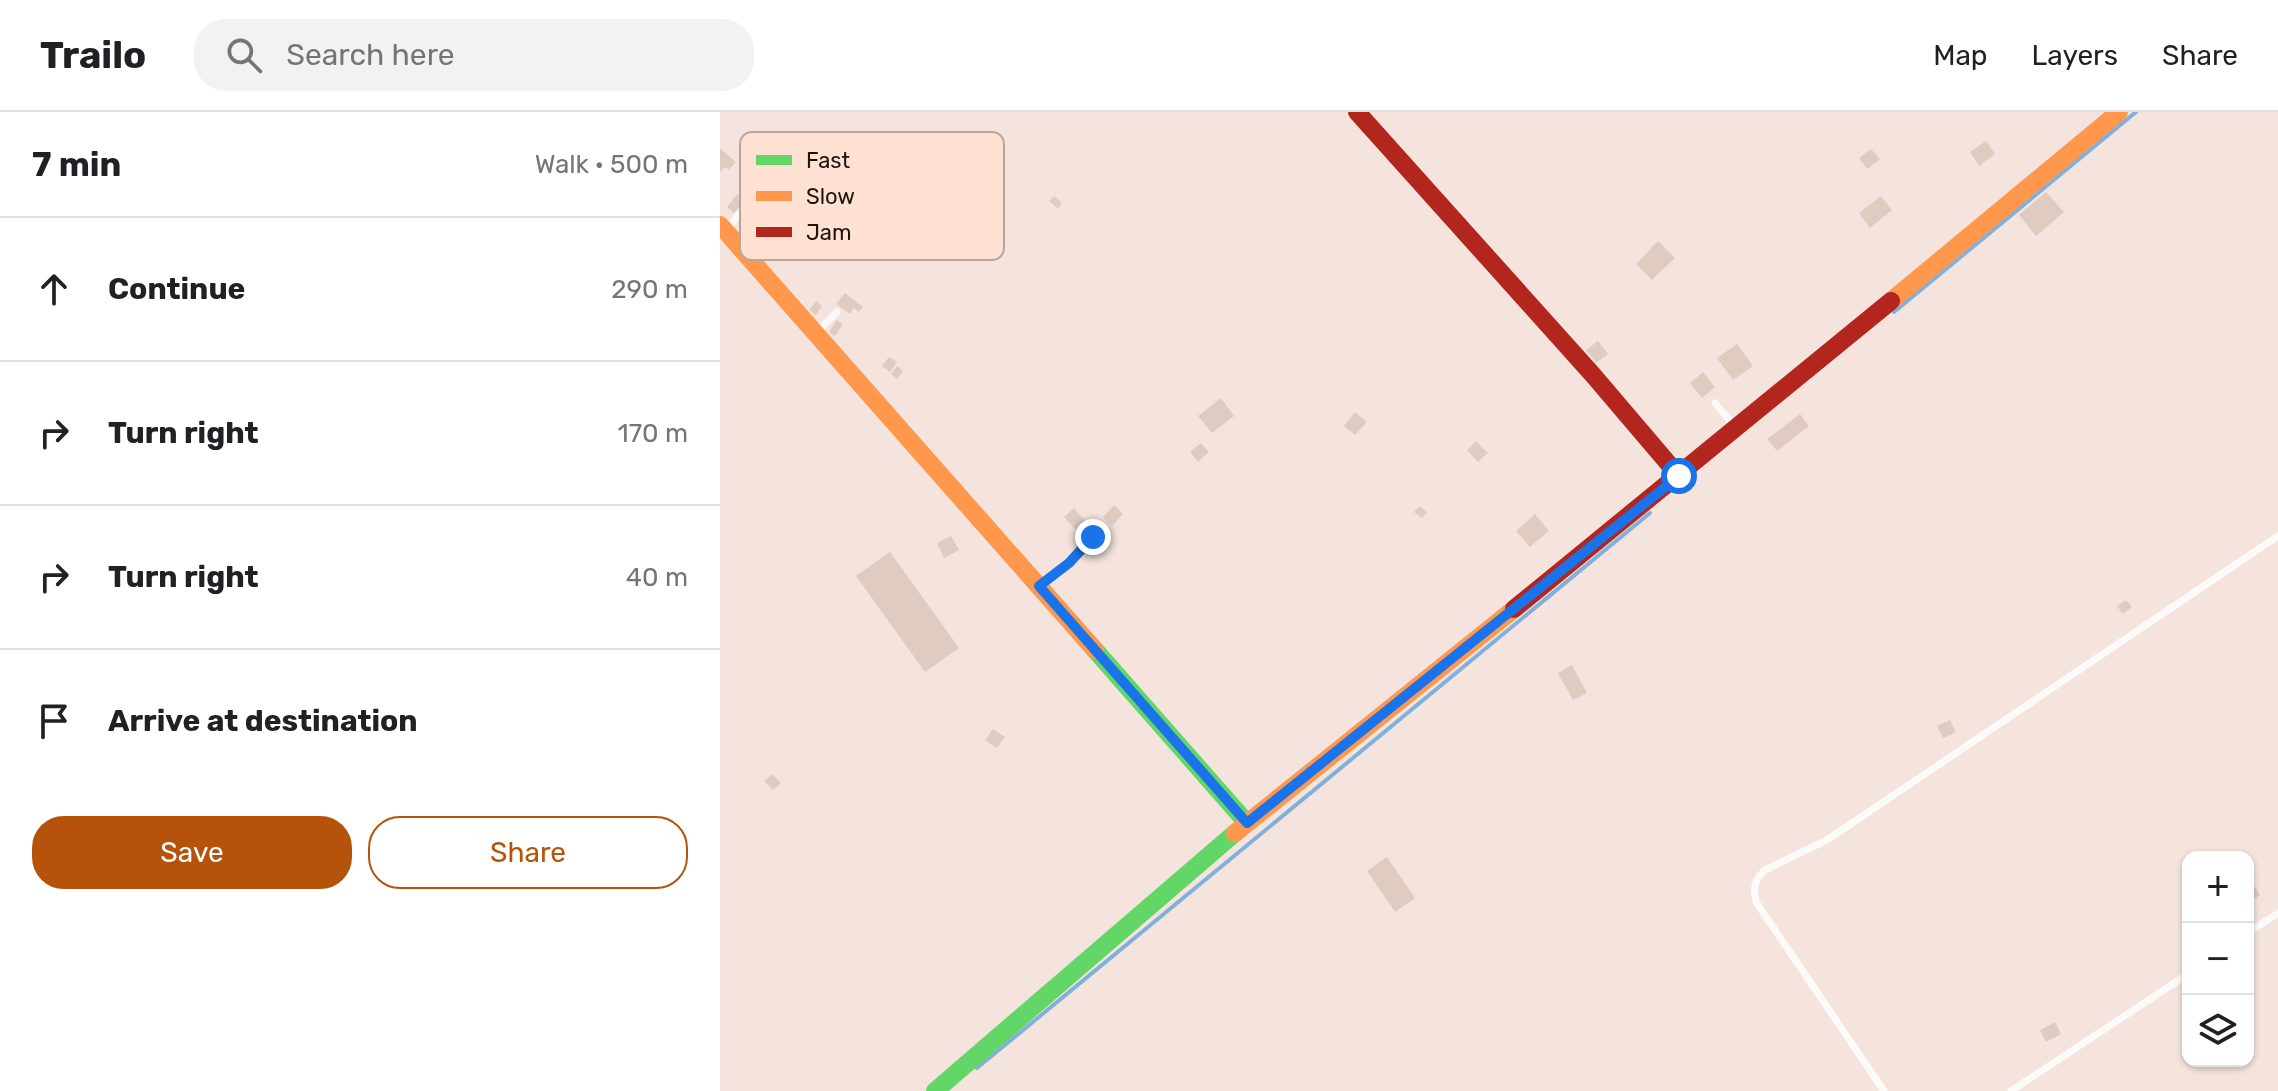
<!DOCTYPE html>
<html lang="en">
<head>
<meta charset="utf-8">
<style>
	:root { --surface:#fff; --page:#f2f2f2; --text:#202124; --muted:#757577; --line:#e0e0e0; --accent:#b45309 }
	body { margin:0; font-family:Rubik,sans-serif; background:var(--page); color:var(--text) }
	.controls { position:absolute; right:24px; bottom:24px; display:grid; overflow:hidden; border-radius:16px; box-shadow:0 2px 6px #0004 }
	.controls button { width:72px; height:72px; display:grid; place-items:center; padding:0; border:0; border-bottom:2px solid var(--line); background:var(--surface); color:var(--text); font:40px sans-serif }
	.stop { position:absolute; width:24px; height:24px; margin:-18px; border:6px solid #1a73e8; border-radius:50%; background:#fff }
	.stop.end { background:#1a73e8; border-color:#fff; box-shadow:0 2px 8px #0008 }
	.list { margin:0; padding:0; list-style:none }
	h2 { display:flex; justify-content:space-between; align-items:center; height:104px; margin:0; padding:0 32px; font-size:34px }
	h2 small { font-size:26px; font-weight:400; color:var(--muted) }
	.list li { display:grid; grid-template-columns:52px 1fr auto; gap:24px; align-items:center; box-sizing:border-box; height:144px; padding:0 32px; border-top:2px solid var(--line) }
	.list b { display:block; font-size:30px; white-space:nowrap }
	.list em { font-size:26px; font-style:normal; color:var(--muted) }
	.actions { display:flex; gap:16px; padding:24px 32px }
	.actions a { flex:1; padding:18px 0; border:2px solid var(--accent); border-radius:32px; text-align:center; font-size:28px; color:var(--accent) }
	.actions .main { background:var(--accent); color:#fff }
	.icon { flex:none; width:44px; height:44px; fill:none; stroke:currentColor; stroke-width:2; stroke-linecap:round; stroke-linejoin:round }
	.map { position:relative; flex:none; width:1558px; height:979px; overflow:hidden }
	header { display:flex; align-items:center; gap:48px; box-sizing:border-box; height:112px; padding:0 40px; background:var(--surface); border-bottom:2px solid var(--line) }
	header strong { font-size:38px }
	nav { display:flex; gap:44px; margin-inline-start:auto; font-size:28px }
	.search { width:560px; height:72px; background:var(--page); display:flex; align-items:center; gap:20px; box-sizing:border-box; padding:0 28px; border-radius:32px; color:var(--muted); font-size:30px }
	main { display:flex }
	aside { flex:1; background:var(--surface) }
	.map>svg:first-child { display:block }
</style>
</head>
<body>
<header>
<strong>Trailo</strong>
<div class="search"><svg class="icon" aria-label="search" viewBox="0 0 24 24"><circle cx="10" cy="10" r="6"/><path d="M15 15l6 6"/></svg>Search here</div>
<nav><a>Map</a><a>Layers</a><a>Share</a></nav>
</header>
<main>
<aside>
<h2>7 min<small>Walk · 500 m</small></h2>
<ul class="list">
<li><svg class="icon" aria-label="ahead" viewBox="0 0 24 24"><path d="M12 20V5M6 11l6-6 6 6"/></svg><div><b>Continue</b></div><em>290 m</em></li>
<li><svg class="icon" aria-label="right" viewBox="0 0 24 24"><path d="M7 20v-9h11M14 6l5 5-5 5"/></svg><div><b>Turn right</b></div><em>170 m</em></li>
<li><svg class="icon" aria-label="right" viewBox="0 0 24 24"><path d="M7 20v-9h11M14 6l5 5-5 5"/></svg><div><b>Turn right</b></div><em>40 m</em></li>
<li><svg class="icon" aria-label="arrive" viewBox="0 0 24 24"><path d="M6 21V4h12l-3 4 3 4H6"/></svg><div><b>Arrive at destination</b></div></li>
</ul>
<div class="actions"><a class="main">Save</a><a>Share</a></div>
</aside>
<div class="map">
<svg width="1558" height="979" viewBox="0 0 1558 979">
	<rect width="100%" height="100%" fill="#f4e4dd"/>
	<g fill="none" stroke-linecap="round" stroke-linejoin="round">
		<path stroke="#80b0dc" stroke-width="4" d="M1174 200 1416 0
			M257 956 930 401"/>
	</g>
	<path fill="#e0cbc1" d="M1266 29 1275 42 1259 54 1250 40Z
		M0 36 16 50 9 58 5 55 0 60Z
		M1151 37 1160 47 1147 57 1139 46Z
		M1326 80 1344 100 1316 124 1299 103Z
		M17 82 25 88 14 101 7 95Z
		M334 84 342 91 338 97 329 89Z
		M1161 84 1172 98 1150 116 1139 101Z
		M29 95 37 101 26 115 18 109Z
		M938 129 955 146 932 168 916 152Z
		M125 181 143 195 139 200 134 196 130 202 116 192Z
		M96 189 102 194 96 203 89 198Z
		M117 208 123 212 115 224 109 220Z
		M878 229 888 242 876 251 866 238Z
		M1017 232 1033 254 1013 268 997 246Z
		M169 245 177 250 170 260 162 254Z
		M177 254 183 259 177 267 171 262Z
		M983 260 995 275 982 286 970 271Z
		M501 286 514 304 492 321 478 304Z
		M635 300 647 310 635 323 624 314Z
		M1080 302 1089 314 1057 339 1047 327Z
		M756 329 768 341 758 350 747 338Z
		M481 331 489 340 478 350 470 340Z
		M394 393 403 402 392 414 383 405Z
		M700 394 707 400 702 406 694 400Z
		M354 396 369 413 359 421 344 405Z
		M815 402 829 419 810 435 796 419Z
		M231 424 239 438 224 446 217 431Z
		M170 440 239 536 205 560 136 464Z
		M1406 488 1412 495 1403 502 1397 494Z
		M852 553 867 581 853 588 838 561Z
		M1230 608 1236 620 1223 626 1217 614Z
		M273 617 285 625 277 636 265 628Z
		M52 662 61 671 53 678 44 669Z
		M667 745 695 786 675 800 647 759Z
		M1533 772 1540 783 1531 789 1528 775Z
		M1335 910 1341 922 1326 930 1320 918Z"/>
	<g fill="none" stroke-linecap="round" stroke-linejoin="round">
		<path stroke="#fdfbfa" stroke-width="7" d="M7 117 20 101
			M97 220 117 200
			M995 291 1015 315
			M321 472C343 456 366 439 378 413
			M1528 821 1558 801
			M1164 979 1036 790C1033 775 1034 768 1045 758L1107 728 1558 424
			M1291 979 1468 862"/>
		<path stroke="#63d668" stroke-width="18" d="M375 538 527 711
			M215 979 515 721"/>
		<path stroke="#ff974d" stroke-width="18" d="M0 113 375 538
			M1171 189 1399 0
			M515 721 794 497"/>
		<path stroke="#b3261e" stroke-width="18" d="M637 0 873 263 959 364
			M794 497 1171 189"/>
	</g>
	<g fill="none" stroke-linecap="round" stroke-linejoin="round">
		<path stroke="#1a73e8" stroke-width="10" d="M373 425 349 451 319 474 527 711 959 364"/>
	</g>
	<rect x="20" y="20" width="264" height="128" rx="12" fill="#fee1d3" stroke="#bba498" stroke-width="2"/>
	<rect x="36" y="43" width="36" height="10" fill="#63d668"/>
	<rect x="36" y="79" width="36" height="10" fill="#ff974d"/>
	<rect x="36" y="115" width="36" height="10" fill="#b3261e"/>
	<g font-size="22" fill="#1f140d">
		<text x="86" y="56">Fast</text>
		<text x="86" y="92">Slow</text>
		<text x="86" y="128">Jam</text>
	</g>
</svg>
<div class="controls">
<button>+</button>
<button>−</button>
<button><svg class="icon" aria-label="layers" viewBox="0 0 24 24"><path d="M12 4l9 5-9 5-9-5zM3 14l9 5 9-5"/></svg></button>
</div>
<div class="stop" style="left:959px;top:364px"></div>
<div class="stop end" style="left:373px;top:425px"></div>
</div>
</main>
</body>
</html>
